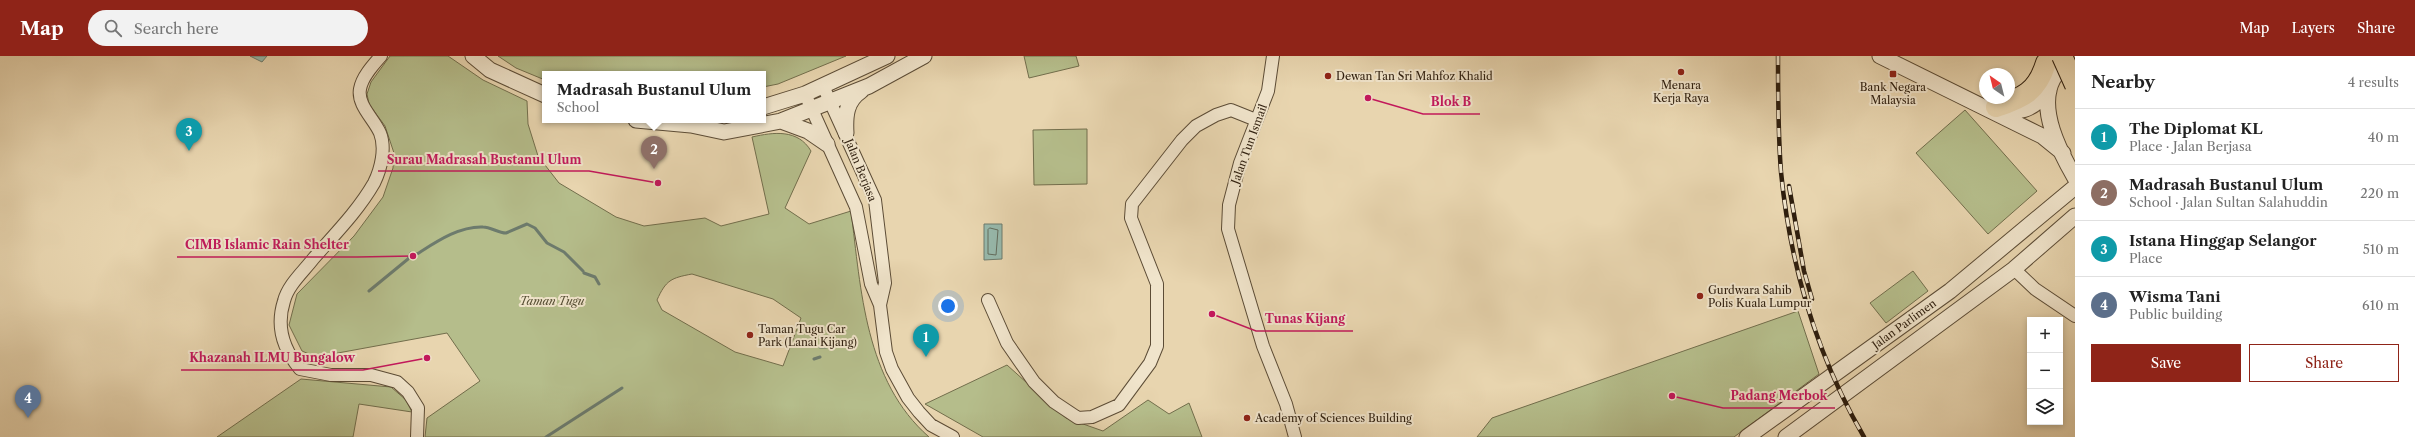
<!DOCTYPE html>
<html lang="en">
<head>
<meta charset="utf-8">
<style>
	:root { --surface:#fff; --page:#f2f2f2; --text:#222; --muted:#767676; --line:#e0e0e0; --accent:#8f2418 }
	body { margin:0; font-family:"Libre Caslon Text",serif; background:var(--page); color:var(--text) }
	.controls { position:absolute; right:12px; bottom:12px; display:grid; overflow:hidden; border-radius:0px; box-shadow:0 2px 6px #0003 }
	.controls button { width:36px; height:36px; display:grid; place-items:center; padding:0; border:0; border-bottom:1px solid var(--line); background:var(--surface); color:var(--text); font:20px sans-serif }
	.compass { position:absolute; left:1979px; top:12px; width:36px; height:36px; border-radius:50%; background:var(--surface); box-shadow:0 2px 6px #0003; rotate:325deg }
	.you { position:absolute; left:948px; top:250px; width:14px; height:14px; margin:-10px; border:3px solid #fff; border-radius:50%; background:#1a73e8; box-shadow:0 0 0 6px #1a73e833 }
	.badge { display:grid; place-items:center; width:26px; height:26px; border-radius:50%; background:var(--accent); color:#fff; font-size:13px; font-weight:700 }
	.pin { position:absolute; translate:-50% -33px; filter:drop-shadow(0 1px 2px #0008) }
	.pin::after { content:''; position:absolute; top:21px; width:14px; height:12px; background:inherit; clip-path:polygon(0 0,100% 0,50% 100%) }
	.popup { position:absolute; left:542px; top:15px; width:224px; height:52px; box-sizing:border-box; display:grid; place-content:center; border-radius:0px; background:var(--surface); filter:drop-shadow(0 1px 3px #0005); font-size:13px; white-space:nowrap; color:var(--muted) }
	.popup b { font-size:15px; color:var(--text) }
	.popup::after { content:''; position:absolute; left:50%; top:100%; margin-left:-8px; border:8px solid transparent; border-top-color:var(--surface) }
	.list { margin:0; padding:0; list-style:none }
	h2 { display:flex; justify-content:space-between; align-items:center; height:52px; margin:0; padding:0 16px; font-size:17px }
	h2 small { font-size:13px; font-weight:400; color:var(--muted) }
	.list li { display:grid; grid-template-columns:26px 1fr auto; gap:12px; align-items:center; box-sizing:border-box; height:56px; padding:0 16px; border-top:1px solid var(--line) }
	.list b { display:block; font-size:15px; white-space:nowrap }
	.list p { margin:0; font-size:13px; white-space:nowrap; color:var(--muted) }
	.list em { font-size:13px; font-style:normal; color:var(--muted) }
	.actions { display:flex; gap:8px; padding:12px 16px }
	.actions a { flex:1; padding:9px 0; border:1px solid var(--accent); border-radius:0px; text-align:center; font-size:14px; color:var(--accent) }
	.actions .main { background:var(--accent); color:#fff }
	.icon { flex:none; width:22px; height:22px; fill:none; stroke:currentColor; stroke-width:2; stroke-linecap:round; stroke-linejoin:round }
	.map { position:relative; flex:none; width:2075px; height:381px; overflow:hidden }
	header { display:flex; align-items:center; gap:24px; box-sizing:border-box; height:56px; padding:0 20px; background:var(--accent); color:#fff }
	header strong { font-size:19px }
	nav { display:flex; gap:22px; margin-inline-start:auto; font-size:14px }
	.search { width:280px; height:36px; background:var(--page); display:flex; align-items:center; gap:10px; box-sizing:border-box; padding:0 14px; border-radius:22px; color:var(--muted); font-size:15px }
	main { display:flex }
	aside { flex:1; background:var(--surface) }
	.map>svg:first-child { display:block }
</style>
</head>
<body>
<header>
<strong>Map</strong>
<div class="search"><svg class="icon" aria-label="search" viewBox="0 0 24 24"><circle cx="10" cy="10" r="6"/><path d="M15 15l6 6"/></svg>Search here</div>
<nav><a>Map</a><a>Layers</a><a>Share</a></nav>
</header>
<main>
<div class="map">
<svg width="2075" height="381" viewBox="0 0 2075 381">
	<rect width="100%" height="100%" fill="#e8d5af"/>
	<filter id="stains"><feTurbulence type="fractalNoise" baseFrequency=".005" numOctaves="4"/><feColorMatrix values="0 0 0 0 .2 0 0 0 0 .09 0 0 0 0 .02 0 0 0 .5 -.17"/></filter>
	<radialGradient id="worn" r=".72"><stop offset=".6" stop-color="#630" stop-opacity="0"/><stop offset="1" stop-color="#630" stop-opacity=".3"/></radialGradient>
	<path fill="#b5bd8b" stroke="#726e4c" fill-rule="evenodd" d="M390 0H448L483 24 527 45 528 68 538 100 559 127 616 161 644 170 705 162 721 170 769 158 752 81C774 76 798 73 811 95L785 152 809 168 851 155C861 234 865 325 929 381H425L427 362 480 325 447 277 316 301 302 295 289 269 297 238 354 180 383 141 393 112 394 97 385 70 369 48 367 38 371 26ZM692 218 773 243 801 262 783 310 735 296 662 254 657 244C666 224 671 222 692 218Z
		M498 0H846L778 28 763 31V18H545V24L516 12Z
		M1024 0H1076L1079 10 1029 22Z
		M1965 54 2037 135 1988 178 1916 97Z
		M1087 73V128L1034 129 1033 74Z
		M1913 215 1928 235 1886 267 1870 247Z
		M1798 255 1819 318 1734 381H1477L1492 362Z
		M1007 309 1066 362 1103 375 1148 344 1169 358 1189 347 1202 381H983L925 348Z
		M301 323 391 331 406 344 412 356 359 348 353 381H217Z"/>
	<path fill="#97b9ac" stroke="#6d7b6d" d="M250 0H267L262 6Z
		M984 168H1002V203L984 204Z"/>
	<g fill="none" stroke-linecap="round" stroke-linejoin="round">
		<path stroke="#626c5d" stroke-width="1" d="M990 172 998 174 996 199 988 198V174Z"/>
		<path stroke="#6d7b6d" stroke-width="3" d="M584 217 595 221 599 228
			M369 235 408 203 411 197 417 198C436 186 459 170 483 171 491 171 498 177 506 177L527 168 535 172 547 187 564 196 583 215
			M820 291H826
			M814 303 820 301
			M546 381 622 332"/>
		<defs>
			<path id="minor" d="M381 0C373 9 362 21 360 33 357 49 374 63 380 77 386 92 381 113 374 127 358 155 334 179 313 203 303 216 288 229 284 245 276 270 283 293 300 313L331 319H371L397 326 408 336 418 352 417 381
				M1273 0 1268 35 1240 107 1229 149 1228 173 1263 290 1286 348 1295 381
				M823 30 875 144 885 227 880 249
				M805 38 856 151 871 228 880 249 886 296 892 313 908 342 919 356 931 369 953 381
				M2014 213 2035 233 2075 260
				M988 244 1007 287 1034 326 1054 346 1078 362 1092 361 1119 349 1150 307 1157 290V228L1131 162 1132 148 1182 84 1196 70 1216 59 1231 54 1256 64"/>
			<path id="tertiary" d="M473 0 490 14 545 39
				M1880 0 2042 80 2063 97
				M2075 6C2067 10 2058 14 2053 23 2037 53 2060 96 2075 122
				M763 51 805 38 887 0
				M1994 51C2020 58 2030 56 2049 35
				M636 64 691 69 724 76 781 65 869 30 924 0
				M781 65 808 75 827 88
				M846 77C845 60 846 45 861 35
				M1747 381 1950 235 2075 131
				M1786 381 2014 213 2075 160"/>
			<path id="trunk" d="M1996 51C2023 42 2037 36 2046 7"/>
		</defs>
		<use href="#minor" stroke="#5c4c36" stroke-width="14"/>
		<use href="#tertiary" stroke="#5c4c36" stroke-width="17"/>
		<use href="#trunk" stroke="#2e1e0e" stroke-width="22"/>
		<use href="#minor" stroke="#f0e4cb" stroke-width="12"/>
		<use href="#tertiary" stroke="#f0e4cb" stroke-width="15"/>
		<use href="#trunk" stroke="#e8d5af" stroke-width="20"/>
		<defs>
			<path id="rail" d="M1778 0C1778 38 1778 78 1781 116 1790 208 1817 300 1864 381
				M1789 130 1804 215 1812 243"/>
		</defs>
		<use href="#rail" stroke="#2e1e0e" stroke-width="4.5"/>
		<use href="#rail" stroke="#f0e4cb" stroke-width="3" stroke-dasharray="9" stroke-linecap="butt"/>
		<defs>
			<path id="trunk-bridge" d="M2062 0 2075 29"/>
		</defs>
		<use href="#trunk-bridge" stroke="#2e1e0e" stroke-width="22" stroke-linecap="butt"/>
		<use href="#trunk-bridge" stroke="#e8d5af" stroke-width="20"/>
	</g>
	<g fill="#8f2418" stroke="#f0e4cb" stroke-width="1.5">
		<circle cx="1681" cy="16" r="4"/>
		<rect x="1889" y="14" width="8" height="8" rx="2"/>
		<circle cx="1328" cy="20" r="4"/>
		<circle cx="1700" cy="240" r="4"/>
		<circle cx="750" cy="279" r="4"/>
		<circle cx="1247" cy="362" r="4"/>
	</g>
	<g text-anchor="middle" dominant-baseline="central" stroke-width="4" stroke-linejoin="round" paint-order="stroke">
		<g font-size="11" fill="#2e1e0e" stroke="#f0e4cb" text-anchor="start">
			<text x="1336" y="20">Dewan Tan Sri Mahfoz Khalid</text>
			<text x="1681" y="29" text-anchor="middle">Menara<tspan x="1681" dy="13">Kerja Raya</tspan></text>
			<text x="1893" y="31" text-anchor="middle">Bank Negara<tspan x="1893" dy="13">Malaysia</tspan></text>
			<text x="1708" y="234">Gurdwara Sahib<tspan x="1708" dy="13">Polis Kuala Lumpur</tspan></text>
			<text x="758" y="273">Taman Tugu Car<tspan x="758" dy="13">Park (Lanai Kijang)</tspan></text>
			<text x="1255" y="362">Academy of Sciences Building</text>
		</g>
		<g font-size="11" fill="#2e1e0e" stroke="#f0e4cb">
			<text transform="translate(1249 88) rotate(-70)">Jalan Tun Ismail</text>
			<text transform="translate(861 114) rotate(68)">Jalan Berjasa</text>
			<text transform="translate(1904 268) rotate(-36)">Jalan Parlimen</text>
		</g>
		<g font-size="11" font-style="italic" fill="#564e34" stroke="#f0e4cb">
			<text x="552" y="245">Taman Tugu</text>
		</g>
	</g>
	<path fill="none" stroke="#c2185b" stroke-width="1.5" d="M1368 42L1423 58H1480M658 127L589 115H378M413 200L357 201H177M1212 258L1256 275H1353M427 302L363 314H181M1672 340L1723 352H1835"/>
	<g fill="#c2185b" stroke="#f0e4cb" stroke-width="1.5">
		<circle cx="1368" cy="42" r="4"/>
		<circle cx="658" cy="127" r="4"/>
		<circle cx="413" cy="200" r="4"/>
		<circle cx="1212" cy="258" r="4"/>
		<circle cx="427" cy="302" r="4"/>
		<circle cx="1672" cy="340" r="4"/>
	</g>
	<g font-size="12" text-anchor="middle" font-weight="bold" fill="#c2185b" stroke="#f0e4cb" stroke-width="4" stroke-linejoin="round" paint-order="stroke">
		<text x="1451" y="50">Blok B</text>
		<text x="484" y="108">Surau Madrasah Bustanul Ulum</text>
		<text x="267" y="193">CIMB Islamic Rain Shelter</text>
		<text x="1305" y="267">Tunas Kijang</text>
		<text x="272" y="306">Khazanah ILMU Bungalow</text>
		<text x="1779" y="344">Padang Merbok</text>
	</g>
	<rect width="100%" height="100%" filter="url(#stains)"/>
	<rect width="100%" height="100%" fill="url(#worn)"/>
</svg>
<div class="controls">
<button>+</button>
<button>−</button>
<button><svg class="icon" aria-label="layers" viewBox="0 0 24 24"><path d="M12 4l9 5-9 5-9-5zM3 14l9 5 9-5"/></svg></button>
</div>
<svg class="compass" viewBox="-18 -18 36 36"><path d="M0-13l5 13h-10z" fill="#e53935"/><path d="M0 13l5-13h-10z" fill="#767676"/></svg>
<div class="you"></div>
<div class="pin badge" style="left:926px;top:301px;background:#0f9aa8">1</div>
<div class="pin badge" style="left:654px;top:113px;background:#8d6e63">2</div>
<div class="popup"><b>Madrasah Bustanul Ulum</b>School</div>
<div class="pin badge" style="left:189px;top:95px;background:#0f9aa8">3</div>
<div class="pin badge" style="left:28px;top:362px;background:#5c6f8a">4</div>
</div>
<aside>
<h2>Nearby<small>4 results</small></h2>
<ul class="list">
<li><span class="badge" style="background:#0f9aa8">1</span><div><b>The Diplomat KL</b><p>Place · Jalan Berjasa</p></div><em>40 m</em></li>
<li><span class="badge" style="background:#8d6e63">2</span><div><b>Madrasah Bustanul Ulum</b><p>School · Jalan Sultan Salahuddin</p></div><em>220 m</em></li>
<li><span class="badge" style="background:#0f9aa8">3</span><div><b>Istana Hinggap Selangor</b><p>Place</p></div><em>510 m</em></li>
<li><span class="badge" style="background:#5c6f8a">4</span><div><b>Wisma Tani</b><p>Public building</p></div><em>610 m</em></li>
</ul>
<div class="actions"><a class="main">Save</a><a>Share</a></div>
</aside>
</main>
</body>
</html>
